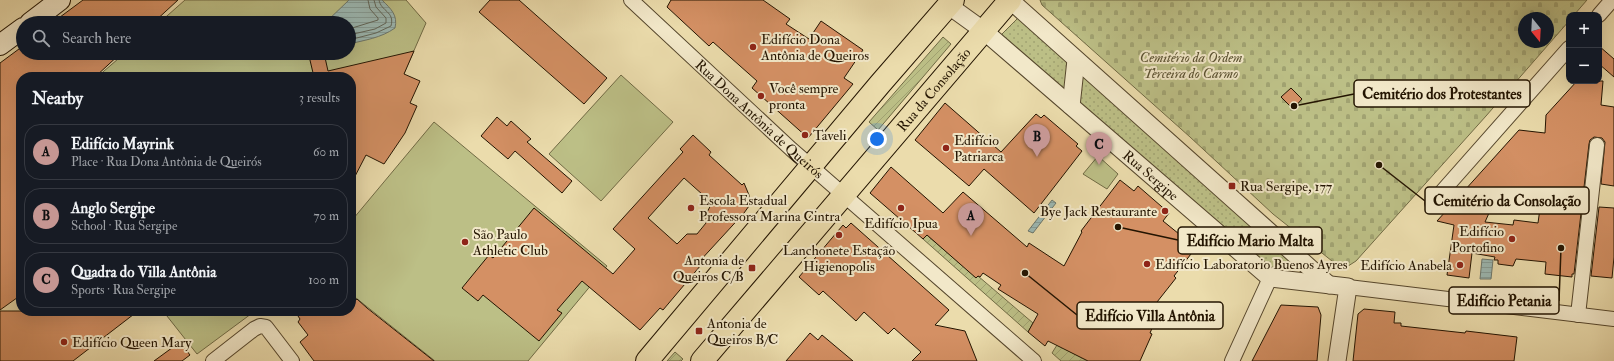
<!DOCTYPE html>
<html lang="en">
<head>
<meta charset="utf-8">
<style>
	:root { --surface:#171b24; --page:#20242c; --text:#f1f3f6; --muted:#9ea1a6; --line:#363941; --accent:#c59692 }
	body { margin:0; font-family:"IM FELL Double Pica",serif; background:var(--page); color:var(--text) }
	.controls { position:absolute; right:12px; top:12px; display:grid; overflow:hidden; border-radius:8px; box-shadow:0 4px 16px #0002 }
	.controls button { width:36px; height:36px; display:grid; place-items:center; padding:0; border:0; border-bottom:1px solid var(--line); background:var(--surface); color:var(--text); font:20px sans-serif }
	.compass { position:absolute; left:1518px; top:12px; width:36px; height:36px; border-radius:50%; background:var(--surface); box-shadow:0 4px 16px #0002; rotate:162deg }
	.you { position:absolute; left:877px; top:139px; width:14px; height:14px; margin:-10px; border:3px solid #fff; border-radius:50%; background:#1a73e8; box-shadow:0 0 0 6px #1a73e833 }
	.badge { display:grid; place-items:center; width:26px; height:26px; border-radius:50%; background:var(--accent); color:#111; font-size:13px; font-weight:700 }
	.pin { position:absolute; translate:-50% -33px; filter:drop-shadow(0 1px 2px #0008) }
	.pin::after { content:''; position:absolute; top:21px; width:14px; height:12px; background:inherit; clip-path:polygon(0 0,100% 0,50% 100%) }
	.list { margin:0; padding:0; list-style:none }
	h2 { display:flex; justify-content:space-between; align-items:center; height:52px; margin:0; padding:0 16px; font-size:17px }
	h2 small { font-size:13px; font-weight:400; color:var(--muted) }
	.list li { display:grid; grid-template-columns:26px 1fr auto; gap:12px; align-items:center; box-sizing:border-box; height:56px; margin:0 8px 8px; padding:0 8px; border:1px solid var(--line); border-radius:16px }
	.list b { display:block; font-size:15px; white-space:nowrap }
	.list p { margin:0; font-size:13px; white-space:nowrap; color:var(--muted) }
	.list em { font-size:13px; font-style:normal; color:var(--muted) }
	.icon { flex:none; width:22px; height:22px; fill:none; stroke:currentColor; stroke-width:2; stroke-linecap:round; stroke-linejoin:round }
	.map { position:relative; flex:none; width:1614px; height:361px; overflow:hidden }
	.search { position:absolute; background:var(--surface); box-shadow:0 4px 16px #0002; left:16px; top:16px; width:340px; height:44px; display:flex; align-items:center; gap:10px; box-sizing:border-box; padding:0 14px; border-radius:22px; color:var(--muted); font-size:15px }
	.panel { position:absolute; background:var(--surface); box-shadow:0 4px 16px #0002; left:16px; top:72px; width:340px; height:244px; border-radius:16px }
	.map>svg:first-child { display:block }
</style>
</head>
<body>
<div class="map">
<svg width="1614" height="361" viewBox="0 0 1614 361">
	<defs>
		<pattern id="cemetery-stones" width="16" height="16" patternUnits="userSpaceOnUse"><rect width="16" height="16" fill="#bcbf86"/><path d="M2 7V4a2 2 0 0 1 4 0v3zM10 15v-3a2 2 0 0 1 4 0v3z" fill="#a1a372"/></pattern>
		<pattern id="park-dots" width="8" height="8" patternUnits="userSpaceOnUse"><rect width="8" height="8" fill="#bcbf86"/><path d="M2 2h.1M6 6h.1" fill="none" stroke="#a1a372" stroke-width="1.8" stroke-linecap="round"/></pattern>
		<pattern id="garden-furrows" width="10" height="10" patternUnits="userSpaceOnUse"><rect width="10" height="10" fill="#bcbf86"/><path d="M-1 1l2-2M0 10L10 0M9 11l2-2" fill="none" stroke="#a1a372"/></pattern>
		<pattern id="water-rules" width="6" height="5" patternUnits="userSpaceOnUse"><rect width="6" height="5" fill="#9cb9b4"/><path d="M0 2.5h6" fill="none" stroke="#869e99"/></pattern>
	</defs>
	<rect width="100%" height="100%" fill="#ebdcac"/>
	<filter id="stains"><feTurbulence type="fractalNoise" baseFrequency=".005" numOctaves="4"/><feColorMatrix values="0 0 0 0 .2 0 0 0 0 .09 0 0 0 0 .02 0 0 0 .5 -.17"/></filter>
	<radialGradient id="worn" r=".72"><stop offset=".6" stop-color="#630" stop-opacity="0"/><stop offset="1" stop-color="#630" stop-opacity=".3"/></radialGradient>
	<path fill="#bcbf86" stroke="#706a44" d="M185 0H406L426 23 395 94 351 77H97L125 53H349V23H159Z
		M621 75 673 122 601 201 549 154Z
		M434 122 607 266 528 361H435L351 294V217L353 219Z
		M1098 156 1118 174 1107 189 1083 174Z
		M163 311H255L197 354Z"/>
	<path fill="url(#cemetery-stones)" stroke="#706a44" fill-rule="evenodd" d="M1040 0H1587L1574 15H1569V21L1486 116 1356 261 1345 268 1337 265 1273 214 1190 137 1042 5ZM1524 18H1548V42H1524Z"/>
	<path fill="url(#park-dots)" stroke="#706a44" d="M1021 15 1073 62 1070 97 1001 35Z
		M1079 66 1297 264 1266 268 1076 100Z"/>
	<path fill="url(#garden-furrows)" stroke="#706a44" d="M943 37 951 44 878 130 869 122Z
		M929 233V237L976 277 978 276 1033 323 1028 332 923 239Z
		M1057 345 1088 361H1061L1052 353Z
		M675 352 683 359 681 361H667Z"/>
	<path fill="url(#water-rules)" stroke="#6c776c" d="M349 0H382C391 9 398 15 395 28 381 38 365 40 349 44V23H325Z
		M1052 200 1056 203 1033 233 1028 231Z
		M1482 259 1493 260 1491 279H1480Z"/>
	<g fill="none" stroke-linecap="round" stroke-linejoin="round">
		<path stroke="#60665a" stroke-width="1" d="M349 29 378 20V18L370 9 368 0
			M349 35 375 29 386 23V18L376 7 374 0
			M349 40 376 33 391 26C395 11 381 12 379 0"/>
	</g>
	<path fill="#d49064" stroke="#231401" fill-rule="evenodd" d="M83 0H178L153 23H52Z
		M490 0H519L607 78 584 104 479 12Z
		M671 0H763L790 19 786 24 809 39 821 21 863 50 844 78 853 84 808 138 752 88 757 81 713 42 709 46 667 7Z
		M23 46V53H121L95 77H21V295L0 310V63Z
		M1599 46 1614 59V77L1599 64Z
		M414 51 404 74 420 81 410 103 417 106 405 133 384 164 366 155 351 184V77H314L309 56 324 53 328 71Z
		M1577 81H1603L1601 105 1614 107V186L1601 184 1605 142 1602 138 1594 137 1590 140 1589 144 1574 274H1572V277L1545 274 1546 262 1516 259 1513 266 1498 264V260H1494L1495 257 1472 253 1469 278 1447 275 1454 225 1437 221 1519 130 1545 133 1546 115ZM1498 193 1541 201 1538 223 1514 220 1513 225 1485 222Z
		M1291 88 1302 99 1293 109 1281 97Z
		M945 103 1001 152 1036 114 1041 118 1044 115 1078 144 1076 146 1082 151 1034 213 984 169 969 186 915 140Z
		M497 117 507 126 511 121 531 139 527 142 572 181 562 193 515 151 508 159 481 136Z
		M693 135 711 152 709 155 742 185 744 183 749 195V206L744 213 698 263 701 265 663 310 660 308 640 330 582 281 557 310 562 313 539 341 483 295 478 301 462 288 489 255 493 258 534 208 613 274 635 249 613 229 683 152 680 149ZM684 178 712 203 706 214V223L697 234H687L677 244 648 218Z
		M891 167 943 213 963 192 1027 247 1029 243 1064 266 1082 232 1081 231 1120 180 1134 191 1138 186 1169 213 1163 221 1184 238 1190 231 1201 241 1174 276 1176 278 1142 321 1153 326 1150 333 1152 334 1140 361H1088L1048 341 1045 346 1028 332 1038 314 998 289 1001 285 983 273 980 277 978 276 976 278 927 235 923 239 870 193Z
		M1599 207 1614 208V257L1612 278 1591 276Z
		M851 223 949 310 935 325 965 331 977 361H912L921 352 894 328 888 334 864 312 856 321 823 291 819 295 799 277 843 225 846 228Z
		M357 299 367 308 434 361H314L300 342 308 335 298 322 300 319 298 316 305 311H351V303Z
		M1281 305 1318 307 1321 315 1317 361H1252Z
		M1364 309 1395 312 1394 323H1401V326L1465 333 1466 331 1517 337 1514 361H1353L1358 314Z
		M0 311H138L73 361H0Z
		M810 333 818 340 822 335 853 361H786Z
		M180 342 190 355 182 361H154Z"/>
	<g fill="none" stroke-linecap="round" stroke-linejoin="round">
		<defs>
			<g id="minor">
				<path id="s1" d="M631 0 791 149 1034 361"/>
				<path d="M1599 15 1612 0"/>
				<path d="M1432 203 1569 48"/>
				<path d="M1348 287 1614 319"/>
				<path d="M1578 315 1597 145"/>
				<path d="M213 361 254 329 260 326 266 327 292 361"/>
				<path d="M1232 361 1270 278"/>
			</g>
			<g id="tertiary">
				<path d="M1010 0 1329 285"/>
				<path id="s2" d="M948 5 984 31 1270 278 1348 287 1337 361"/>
				<path d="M1071 106 1076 60"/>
			</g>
			<path id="secondary" d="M30 23 60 0
				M0 45 23 28"/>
			<g id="primary">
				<path d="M647 361 880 84 953 0"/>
				<path id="s3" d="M702 361 1010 0"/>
			</g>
		</defs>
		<use href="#minor" stroke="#55462c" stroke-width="16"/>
		<use href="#tertiary" stroke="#55462c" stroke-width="19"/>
		<use href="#secondary" stroke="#231401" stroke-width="22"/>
		<use href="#primary" stroke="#231401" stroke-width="24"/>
		<use href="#minor" stroke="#f2e8c9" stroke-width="14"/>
		<use href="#tertiary" stroke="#f2e8c9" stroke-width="17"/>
		<use href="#secondary" stroke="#f2e8c9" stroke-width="20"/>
		<use href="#primary" stroke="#ebdcac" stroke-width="22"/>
	</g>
	<g fill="#8f2418" stroke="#f2e8c9" stroke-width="1.5">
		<circle cx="753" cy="47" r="4"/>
		<circle cx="761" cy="96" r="4"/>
		<circle cx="805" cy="135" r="4"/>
		<circle cx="946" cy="148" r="4"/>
		<rect x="1228" y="182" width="8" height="8" rx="2"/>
		<circle cx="691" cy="208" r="4"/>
		<circle cx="901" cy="208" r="4"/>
		<circle cx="1165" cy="211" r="4"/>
		<circle cx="839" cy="235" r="4"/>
		<circle cx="1512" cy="239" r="4"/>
		<circle cx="465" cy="242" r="4"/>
		<circle cx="1147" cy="264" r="4"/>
		<circle cx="1460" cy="265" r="4"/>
		<rect x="748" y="264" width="8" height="8" rx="2"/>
		<rect x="695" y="327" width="8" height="8" rx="2"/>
		<circle cx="64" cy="342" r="4"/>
	</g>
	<g text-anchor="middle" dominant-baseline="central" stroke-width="4" stroke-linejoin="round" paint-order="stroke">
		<g font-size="14" fill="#231401" stroke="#f2e8c9" text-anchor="start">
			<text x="761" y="39">Edifício Dona<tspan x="761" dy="16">Antônia de Queiros</tspan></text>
			<text x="769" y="88">Você sempre<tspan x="769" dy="16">pronta</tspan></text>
			<text x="813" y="135">Taveli</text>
			<text x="954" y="140">Edifício<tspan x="954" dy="16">Patriarca</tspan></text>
			<text x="1240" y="186">Rua Sergipe, 177</text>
			<text x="699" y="200">Escola Estadual<tspan x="699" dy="16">Professora Marina Cintra</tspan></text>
			<text x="1157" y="211" text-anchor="end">Bye Jack Restaurante</text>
			<text x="901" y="223" text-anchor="middle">Edifício Ipua</text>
			<text x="1504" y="231" text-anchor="end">Edifício<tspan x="1504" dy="16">Portofino</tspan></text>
			<text x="473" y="234">São Paulo<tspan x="473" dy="16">Athletic Club</tspan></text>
			<text x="839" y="250" text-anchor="middle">Lanchonete Estação<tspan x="839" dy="16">Higienopolis</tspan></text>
			<text x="744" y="260" text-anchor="end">Antonia de<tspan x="744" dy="16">Queiros C/B</tspan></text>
			<text x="1155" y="264">Edifício Laboratorio Buenos Ayres</text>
			<text x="1452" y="265" text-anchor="end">Edifício Anabela</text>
			<text x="707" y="323">Antonia de<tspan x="707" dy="16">Queiros B/C</tspan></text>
			<text x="72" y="342">Edifício Queen Mary</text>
		</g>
		<g font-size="14" font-style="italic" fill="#595030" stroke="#f2e8c9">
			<text x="1191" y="57">Cemitério da Ordem<tspan x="1191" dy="16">Terceira do Carmo</tspan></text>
		</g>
		<g font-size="14" fill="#231401" stroke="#f2e8c9">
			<text stroke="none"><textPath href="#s3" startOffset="357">Rua da Consolação</textPath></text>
			<text stroke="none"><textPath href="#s1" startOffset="175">Rua Dona Antônia de Queirós</textPath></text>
			<text stroke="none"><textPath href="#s2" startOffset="265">Rua Sergipe</textPath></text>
		</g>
	</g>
	<path fill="none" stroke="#231401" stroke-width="1.5" d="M1294 106L1354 94M1379 165L1425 201M1118 227L1178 240M1561 248L1559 301M1025 273L1077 315"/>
	<g fill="#231401" stroke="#f2e8c9" stroke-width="1.5">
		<circle cx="1294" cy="106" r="4"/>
		<circle cx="1379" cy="165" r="4"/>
		<circle cx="1118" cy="227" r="4"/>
		<circle cx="1561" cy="248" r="4"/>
		<circle cx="1025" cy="273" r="4"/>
	</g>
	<g fill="#f2e8c9" stroke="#231401" stroke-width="1.5">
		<rect x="1354" y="80" width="176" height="27" rx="4"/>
		<rect x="1425" y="187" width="164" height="27" rx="4"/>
		<rect x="1178" y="227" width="144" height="27" rx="4"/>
		<rect x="1449" y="287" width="110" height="27" rx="4"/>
		<rect x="1077" y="302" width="146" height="27" rx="4"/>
	</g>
	<g font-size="15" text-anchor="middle" font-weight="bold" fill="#231401">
		<text x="1442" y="99">Cemitério dos Protestantes</text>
		<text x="1507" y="206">Cemitério da Consolação</text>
		<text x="1250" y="246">Edifício Mario Malta</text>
		<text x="1504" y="306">Edifício Petania</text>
		<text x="1150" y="321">Edifício Villa Antônia</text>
	</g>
	<rect width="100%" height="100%" filter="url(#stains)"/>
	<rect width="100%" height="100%" fill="url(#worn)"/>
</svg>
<div class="controls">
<button>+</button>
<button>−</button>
</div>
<svg class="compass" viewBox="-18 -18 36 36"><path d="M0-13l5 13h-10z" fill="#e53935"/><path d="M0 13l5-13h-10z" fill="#9ea1a6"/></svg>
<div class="you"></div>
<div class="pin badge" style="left:971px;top:236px">A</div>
<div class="pin badge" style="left:1037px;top:157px">B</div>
<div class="pin badge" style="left:1099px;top:165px">C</div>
<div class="search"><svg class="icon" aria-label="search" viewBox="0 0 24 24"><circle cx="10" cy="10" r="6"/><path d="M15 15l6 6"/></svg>Search here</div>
<section class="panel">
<h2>Nearby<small>3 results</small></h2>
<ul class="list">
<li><span class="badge">A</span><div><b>Edifício Mayrink</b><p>Place · Rua Dona Antônia de Queirós</p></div><em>60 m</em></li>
<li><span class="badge">B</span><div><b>Anglo Sergipe</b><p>School · Rua Sergipe</p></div><em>70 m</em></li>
<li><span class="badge">C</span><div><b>Quadra do Villa Antônia</b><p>Sports · Rua Sergipe</p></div><em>100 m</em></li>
</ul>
</section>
</div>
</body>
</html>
